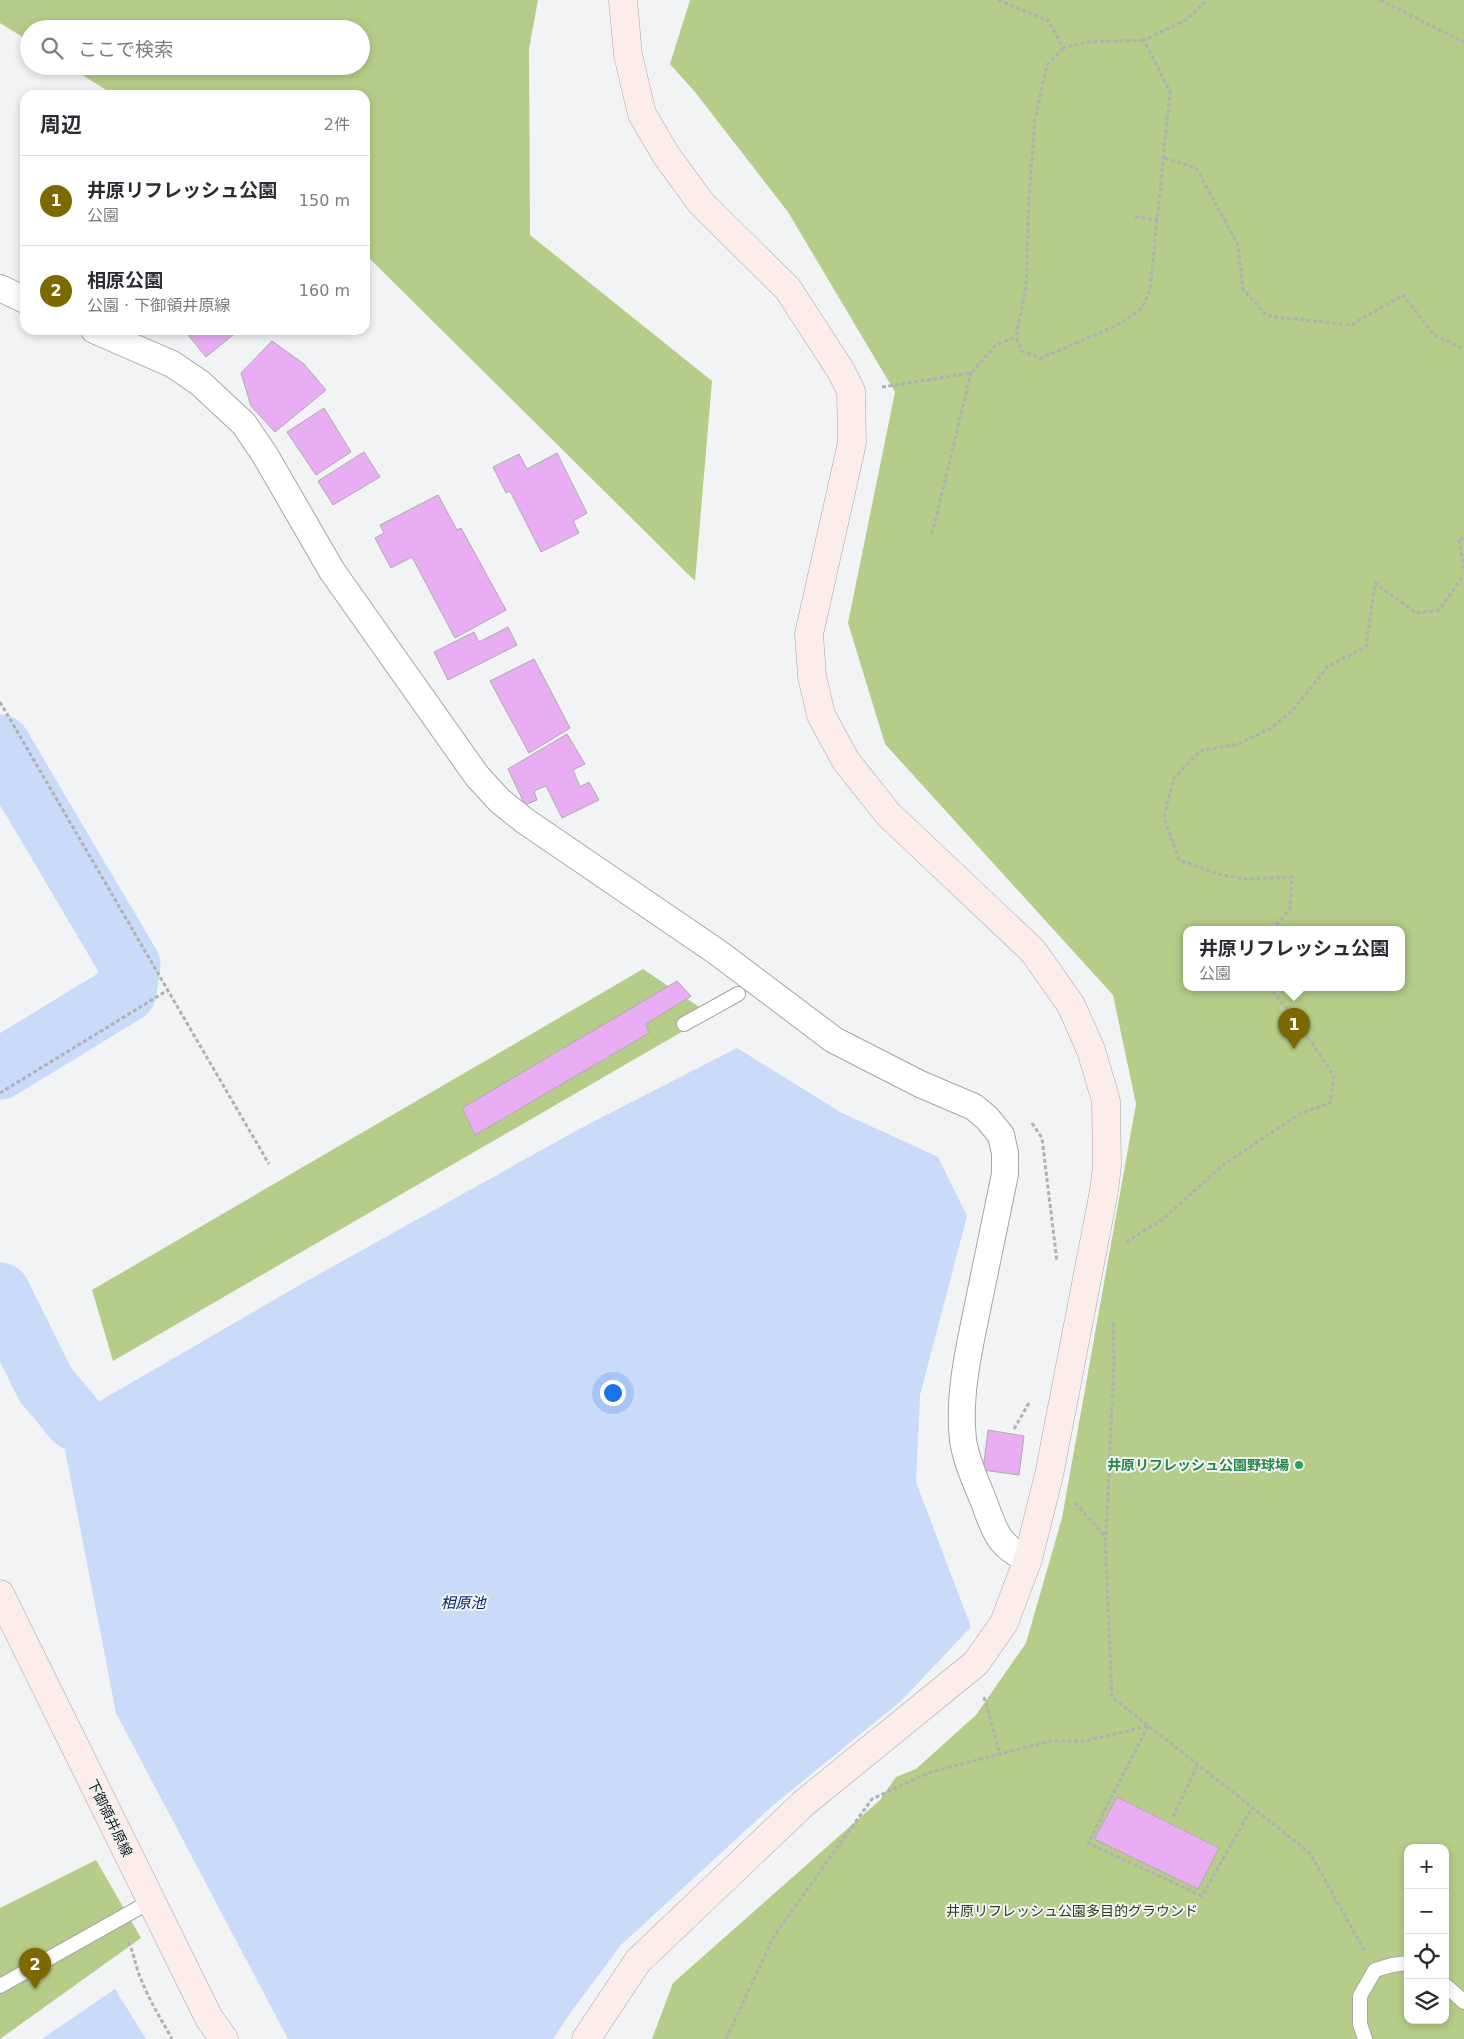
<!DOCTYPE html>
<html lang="ja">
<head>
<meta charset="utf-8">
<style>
	:root { --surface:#fff; --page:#f7f7f7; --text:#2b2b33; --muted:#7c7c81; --line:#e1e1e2; --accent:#7c6900 }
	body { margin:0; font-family:"DejaVu Sans","Noto Sans JP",sans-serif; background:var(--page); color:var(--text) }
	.controls { position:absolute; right:15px; bottom:15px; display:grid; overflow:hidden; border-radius:10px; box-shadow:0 2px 8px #0003 }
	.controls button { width:45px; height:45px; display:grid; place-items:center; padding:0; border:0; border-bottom:1px solid var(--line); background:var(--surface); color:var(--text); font:25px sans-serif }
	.you { position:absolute; left:612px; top:1392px; width:18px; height:18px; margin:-12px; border:4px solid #fff; border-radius:50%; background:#1a73e8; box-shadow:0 0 0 8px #1a73e833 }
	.badge { display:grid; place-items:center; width:32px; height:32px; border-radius:50%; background:var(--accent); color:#fff; font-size:16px; font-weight:700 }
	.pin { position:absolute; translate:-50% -41px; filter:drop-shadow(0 1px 2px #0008) }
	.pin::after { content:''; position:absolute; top:26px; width:18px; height:15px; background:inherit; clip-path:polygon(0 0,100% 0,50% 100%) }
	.popup { position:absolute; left:1183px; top:926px; width:222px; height:65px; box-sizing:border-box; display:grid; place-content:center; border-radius:10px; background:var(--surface); filter:drop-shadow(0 1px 4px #0005); font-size:16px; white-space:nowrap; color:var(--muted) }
	.popup b { font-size:19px; color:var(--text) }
	.popup::after { content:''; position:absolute; left:50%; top:100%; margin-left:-10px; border:10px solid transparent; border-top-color:var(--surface) }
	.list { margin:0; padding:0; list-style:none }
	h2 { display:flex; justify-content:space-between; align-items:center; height:65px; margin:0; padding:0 20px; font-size:21px }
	h2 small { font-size:16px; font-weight:400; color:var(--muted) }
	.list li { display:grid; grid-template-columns:32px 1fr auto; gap:15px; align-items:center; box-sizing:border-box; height:90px; padding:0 20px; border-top:1px solid var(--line) }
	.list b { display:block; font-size:19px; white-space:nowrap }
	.list p { margin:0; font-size:16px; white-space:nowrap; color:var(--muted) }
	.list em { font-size:16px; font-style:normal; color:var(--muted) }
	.icon { flex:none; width:28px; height:28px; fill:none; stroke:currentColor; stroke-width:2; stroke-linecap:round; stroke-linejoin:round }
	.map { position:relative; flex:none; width:1464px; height:2039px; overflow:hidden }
	.search { position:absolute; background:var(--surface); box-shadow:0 2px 8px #0003; left:20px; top:20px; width:350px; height:55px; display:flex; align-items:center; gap:12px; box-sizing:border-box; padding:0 18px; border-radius:28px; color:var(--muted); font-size:19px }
	.panel { position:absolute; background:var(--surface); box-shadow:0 2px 8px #0003; left:20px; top:90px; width:350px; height:245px; border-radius:15px }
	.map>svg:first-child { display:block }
</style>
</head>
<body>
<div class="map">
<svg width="1464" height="2039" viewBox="0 0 1464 2039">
	<rect width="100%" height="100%" fill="#f1f3f5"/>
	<path fill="#b5cd88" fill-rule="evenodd" d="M0 0H538L529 49 530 235 712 381 695 581 365 254V95H114L68 66H361V29H29V41L0 23Z
		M690 0H1464V2039H652L673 1983 880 1800 896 1777 916 1769 976 1715 1026 1643 1062 1518 1136 1104 1113 995 885 744 848 623 895 392 788 212 695 92 670 64ZM1186 930H1402V988H1186ZM1408 1848H1445V2020H1408Z
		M643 969 711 1015 113 1361 92 1290Z
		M96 1860 141 1938 0 2039V1908Z"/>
	<path fill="#cadaf9" d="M737 1048 842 1113 938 1157 967 1216 920 1395 916 1482 971 1627 901 1701 771 1807 621 1945 571 2012 553 2039H288L116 1713 60 1424 312 1278 583 1127Z
		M115 1989 146 2039H42Z"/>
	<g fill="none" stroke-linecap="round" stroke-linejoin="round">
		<path stroke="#cadaf9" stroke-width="61" d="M0 745 130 965 126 992 0 1069
			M0 1293 45 1384 75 1420"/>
	</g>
	<path fill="#e9adf3" stroke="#adabad" d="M184 330H239L206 357Z
		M272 341 304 364 326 390 275 432 251 406 241 373Z
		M324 408 351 452 316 475 287 432Z
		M364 452 380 477 333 505 318 481Z
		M557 453 587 513 573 521 579 533 541 552 510 491 506 493 493 467 519 454 527 469Z
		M438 495 457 530 461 528 506 610 455 638 412 557 391 568 375 538 384 533 380 525Z
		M508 627 517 645 448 680 434 652 474 632 479 642Z
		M534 659 570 728 529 753 490 681Z
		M567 734 585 764 573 770 580 787 589 782 599 800 562 818 546 786 534 791 537 800 525 805 508 769Z
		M677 981 691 996 646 1024 649 1033 475 1135 462 1108Z
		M988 1430 1024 1436 1019 1475 983 1470Z
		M1117 1797 1219 1848 1198 1889 1094 1839Z"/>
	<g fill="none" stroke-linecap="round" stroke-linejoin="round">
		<defs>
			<path id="lane" d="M684 1024 738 994
				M1445 1985 1464 2002
				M0 1986 151 1901
				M1365 2039 1360 2024V1996L1375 1970 1392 1965 1408 1963"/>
			<path id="street" d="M0 288 25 300
				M94 330 172 364 200 383 244 424 265 455 332 571 477 776 500 801 525 821 717 952 834 1040 920 1084 974 1107 987 1118 1001 1135 1005 1153V1174C996 1218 987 1261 978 1305 969 1349 958 1395 963 1440 966 1461 976 1482 984 1502 994 1529 998 1547 1028 1559"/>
			<path id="secondary" d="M0 1594 209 2018 224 2039
				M586 2039 638 1961 804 1803 976 1663 1004 1623 1028 1559 1049 1475 1104 1191 1107 1166 1106 1101 1091 1050 1071 1005 1033 951 888 814 846 761 821 715 812 676 809 634 852 443 851 391 841 371 788 289 701 203 666 155 642 114 628 55 623 0"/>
		</defs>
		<use href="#lane" stroke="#a4a6a7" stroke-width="16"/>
		<use href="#street" stroke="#a4a6a7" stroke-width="28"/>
		<use href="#secondary" stroke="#a4a6a7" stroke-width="29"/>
		<path stroke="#b0b1b3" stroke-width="3" stroke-dasharray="4 2.5" stroke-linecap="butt" d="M998 0 1049 21 1063 48 1086 42 1144 40
			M1380 0 1464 42
			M1063 48 1047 65 1035 119 1029 196 1026 287 1016 337 1022 351 1041 358 1120 324 1142 308 1150 290 1170 92 1144 40 1186 20 1207 0
			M1165 158 1196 168 1238 245 1243 289 1267 316 1351 325 1403 295 1434 335 1464 349
			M1135 217 1158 220
			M882 387 971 373 996 345 1016 337
			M932 534 971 373
			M1464 539 1459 538 1464 570
			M0 702 269 1164
			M1272 930 1290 909 1292 877 1245 879 1218 874 1179 860 1164 817 1174 778 1200 751 1238 744 1271 728 1293 710 1328 666 1366 647 1375 583 1416 613 1439 610 1464 575
			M0 1093 168 990
			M1032 1123 1042 1138 1057 1262
			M1126 1242 1162 1220 1223 1165 1301 1113 1330 1103 1334 1076 1301 1027 1270 988
			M1014 1429 1030 1401
			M1075 1503 1105 1536 1112 1697 1310 1853 1364 1950
			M1106 1535 1114 1363 1113 1322
			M984 1697 1000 1754
			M1148 1726 1088 1843 1202 1896 1252 1808
			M1173 1817 1198 1764
			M128 1942C135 1954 135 1967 141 1979 149 2000 161 2019 172 2039
			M726 2039 774 1936 872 1799 931 1772 1050 1741H1085L1147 1726"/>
		<use href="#lane" stroke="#fff" stroke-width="14"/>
		<use href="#street" stroke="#fff" stroke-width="26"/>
		<use href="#secondary" stroke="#fcedeb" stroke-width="28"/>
	</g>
	<circle fill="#2e9e5b" stroke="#f1f3f5" stroke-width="2" cx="1299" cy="1465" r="5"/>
	<g text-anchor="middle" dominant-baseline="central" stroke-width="4" stroke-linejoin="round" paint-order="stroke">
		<g font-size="14" font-weight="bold" fill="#27864d" stroke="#f1f3f5" text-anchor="end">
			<text x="1289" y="1465">井原リフレッシュ公園野球場</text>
		</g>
		<g font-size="14" fill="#19191a" stroke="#f1f3f5">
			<text transform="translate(110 1818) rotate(64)">下御領井原線</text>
		</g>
		<g font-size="14" fill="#313c19" stroke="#f1f3f5">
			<text x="1072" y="1911">井原リフレッシュ公園多目的グラウンド</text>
		</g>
		<g font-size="15" font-style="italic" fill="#082275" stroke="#f1f3f5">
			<text x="463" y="1603">相原池</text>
		</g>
	</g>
</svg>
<div class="controls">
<button>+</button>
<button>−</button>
<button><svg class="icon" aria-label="locate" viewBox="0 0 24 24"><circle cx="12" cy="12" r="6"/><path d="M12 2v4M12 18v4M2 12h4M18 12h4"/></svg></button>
<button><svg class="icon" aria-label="layers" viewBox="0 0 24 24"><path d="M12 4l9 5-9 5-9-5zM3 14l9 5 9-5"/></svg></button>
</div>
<div class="you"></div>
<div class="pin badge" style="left:1294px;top:1049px">1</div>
<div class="popup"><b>井原リフレッシュ公園</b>公園</div>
<div class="pin badge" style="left:35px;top:1989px">2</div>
<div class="search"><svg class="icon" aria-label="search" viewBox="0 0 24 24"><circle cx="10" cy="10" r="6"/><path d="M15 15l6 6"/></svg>ここで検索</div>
<section class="panel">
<h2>周辺<small>2件</small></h2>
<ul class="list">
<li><span class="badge">1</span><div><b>井原リフレッシュ公園</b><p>公園</p></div><em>150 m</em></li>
<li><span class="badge">2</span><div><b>相原公園</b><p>公園 · 下御領井原線</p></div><em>160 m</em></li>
</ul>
</section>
</div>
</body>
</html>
